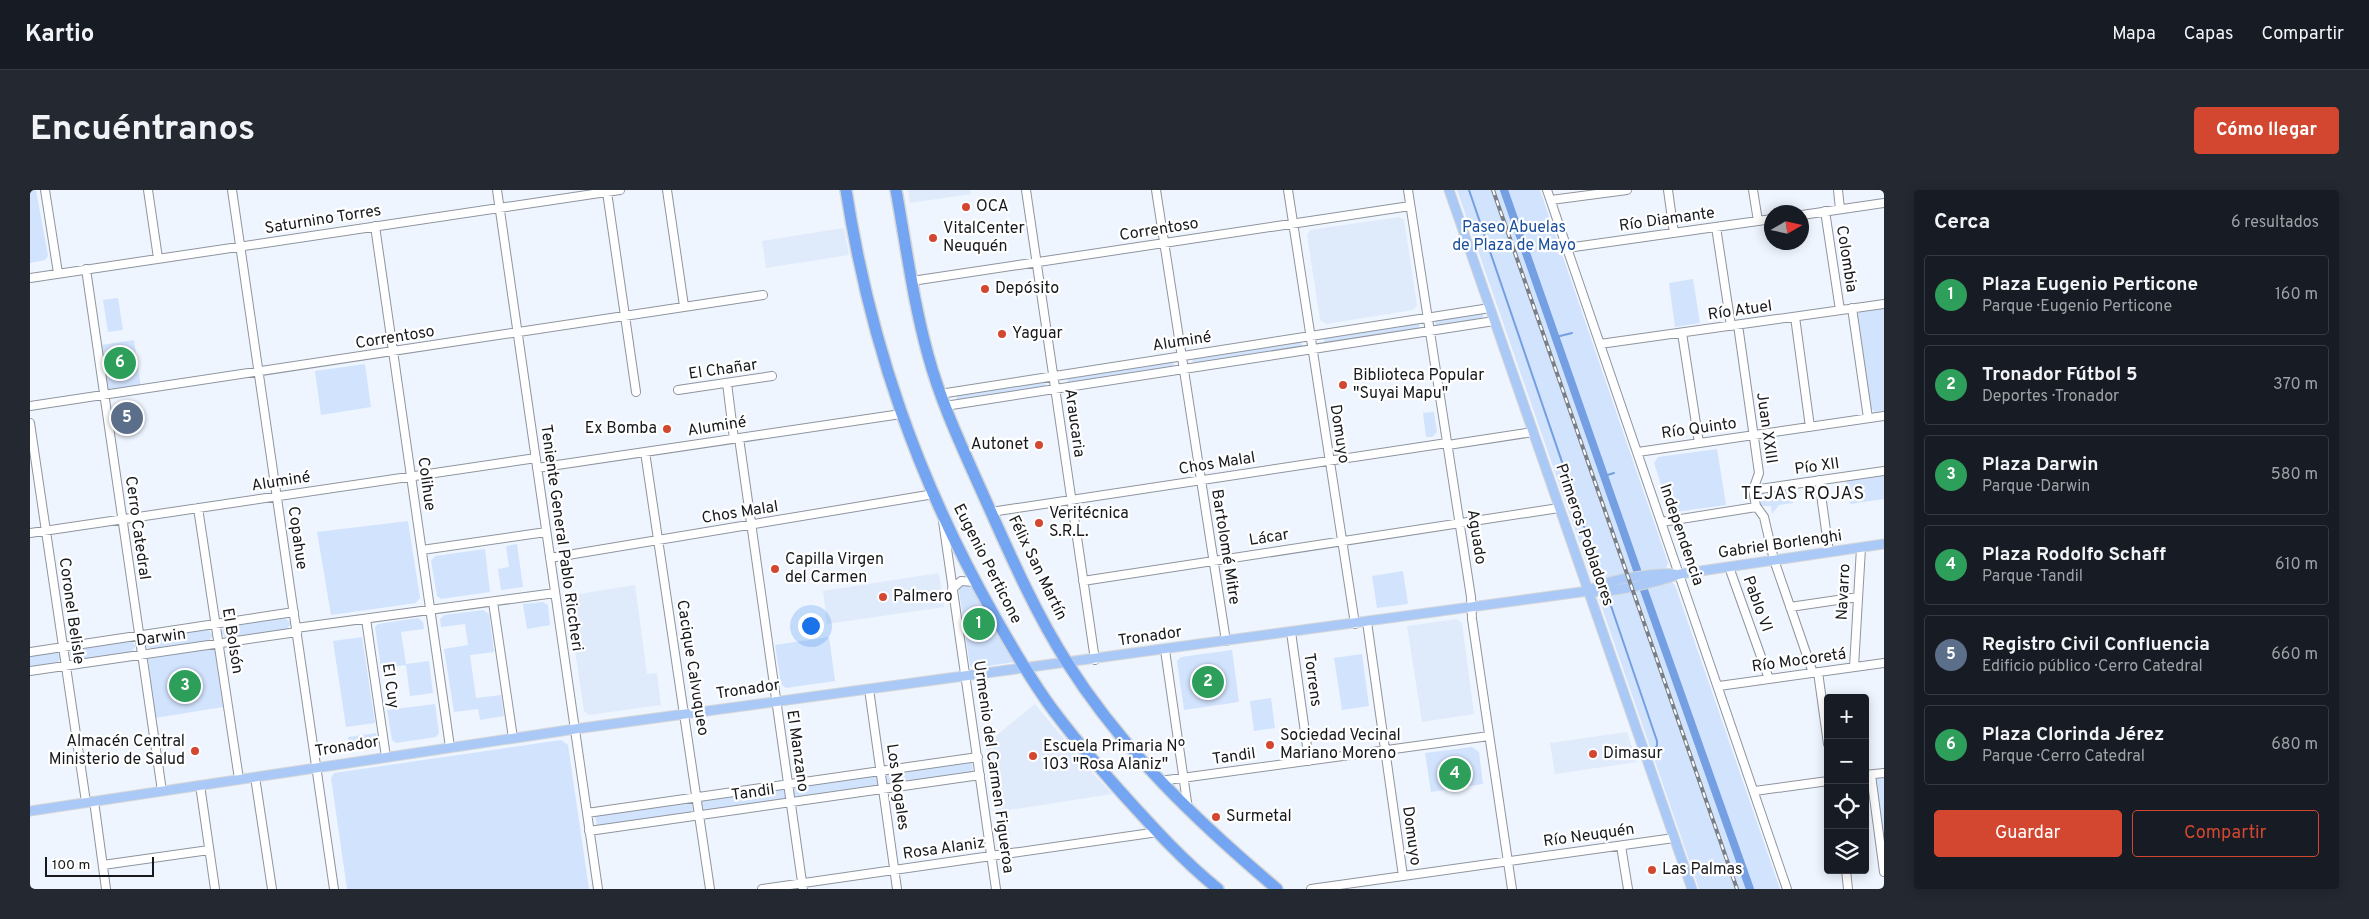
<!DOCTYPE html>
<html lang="es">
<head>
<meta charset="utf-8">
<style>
	:root { --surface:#171b24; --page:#242831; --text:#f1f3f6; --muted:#9ea1a6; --line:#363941; --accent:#d34730 }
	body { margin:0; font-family:Overpass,sans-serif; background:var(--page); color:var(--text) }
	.controls { position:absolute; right:15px; bottom:15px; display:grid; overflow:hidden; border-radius:5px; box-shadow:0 2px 12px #0003 }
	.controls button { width:45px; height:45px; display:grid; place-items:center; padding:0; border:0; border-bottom:1px solid var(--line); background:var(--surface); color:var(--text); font:25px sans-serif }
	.compass { position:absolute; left:1734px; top:15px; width:45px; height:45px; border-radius:50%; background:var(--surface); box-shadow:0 2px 12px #0003; rotate:81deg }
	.scale { position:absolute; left:15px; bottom:12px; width:109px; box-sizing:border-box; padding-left:5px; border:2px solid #17191c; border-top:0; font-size:14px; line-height:18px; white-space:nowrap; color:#17191c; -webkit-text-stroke:4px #fff; paint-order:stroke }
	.you { position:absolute; left:780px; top:435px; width:18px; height:18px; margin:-12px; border:4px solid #fff; border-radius:50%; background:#1a73e8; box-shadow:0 0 0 8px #1a73e833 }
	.badge { display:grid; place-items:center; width:32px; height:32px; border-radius:50%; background:var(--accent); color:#fff; font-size:16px; font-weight:700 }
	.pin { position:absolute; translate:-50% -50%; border:2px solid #fff; box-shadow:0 1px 5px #0006 }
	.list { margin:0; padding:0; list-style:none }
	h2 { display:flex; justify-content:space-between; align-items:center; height:65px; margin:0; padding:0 20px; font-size:21px }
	h2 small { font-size:16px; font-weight:400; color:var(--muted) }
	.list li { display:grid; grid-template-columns:32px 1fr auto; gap:15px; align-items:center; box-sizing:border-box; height:80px; margin:0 10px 10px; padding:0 10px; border:1px solid var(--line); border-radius:5px }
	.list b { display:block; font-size:19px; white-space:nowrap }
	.list p { margin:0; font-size:16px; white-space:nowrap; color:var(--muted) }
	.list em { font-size:16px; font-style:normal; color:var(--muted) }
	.actions { display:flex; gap:10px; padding:15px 20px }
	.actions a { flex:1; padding:11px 0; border:1px solid var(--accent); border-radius:5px; text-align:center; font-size:18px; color:var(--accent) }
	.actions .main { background:var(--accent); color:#fff }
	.icon { flex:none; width:28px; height:28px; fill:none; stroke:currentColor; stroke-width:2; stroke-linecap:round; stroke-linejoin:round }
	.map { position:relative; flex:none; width:1854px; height:699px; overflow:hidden; border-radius:5px }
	header { display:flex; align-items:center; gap:30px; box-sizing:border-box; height:70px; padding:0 25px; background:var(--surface); border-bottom:1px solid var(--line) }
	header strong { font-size:24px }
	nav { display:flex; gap:28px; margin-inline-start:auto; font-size:18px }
	.intro { display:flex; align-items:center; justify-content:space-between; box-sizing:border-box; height:120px; padding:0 30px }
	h1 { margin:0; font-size:35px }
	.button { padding:12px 22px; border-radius:5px; background:var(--accent); color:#fff; font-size:18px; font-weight:700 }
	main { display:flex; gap:30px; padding:0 30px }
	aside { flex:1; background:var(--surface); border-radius:5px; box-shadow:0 2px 12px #0003 }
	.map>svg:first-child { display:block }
</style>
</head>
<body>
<header>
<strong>Kartio</strong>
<nav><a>Mapa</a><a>Capas</a><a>Compartir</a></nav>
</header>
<div class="intro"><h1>Encuéntranos</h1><a class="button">Cómo llegar</a></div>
<main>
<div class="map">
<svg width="1854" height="699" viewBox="0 0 1854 699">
	<rect width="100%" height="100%" fill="#eef5ff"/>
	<path fill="#dfeafb" d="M878 0H940L941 4 880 13Z
		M1369 27 1374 30 1387 115 1383 120 1296 134 1290 130 1277 45 1280 40Z
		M814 38 819 65 736 78 732 51Z
		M909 383 914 417 797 434 793 401Z
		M605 395 617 484 627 483 631 515 559 525 554 521 537 406Z
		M1427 429 1432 433 1444 524 1392 532 1377 436Z
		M1005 514 1059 579 1082 604 966 622 956 554Z
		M1597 542 1607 572 1525 584 1520 553Z"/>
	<path fill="#d2e3fd" d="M0 0H6L18 66 15 70 0 73Z
		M1427 0H1510L1638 373 1636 379 1570 392 1562 389Z
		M1663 89 1670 133 1645 137 1639 93Z
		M88 108 93 140 78 142 73 110Z
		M1854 118V221L1845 222 1841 218 1827 125 1830 121Z
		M1453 123V129L1406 136 1405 131Z
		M1389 133V138L1294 153V148Z
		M104 150 111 197 80 201 77 197 71 155Z
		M1271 151 1272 156 1163 173 1162 168Z
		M1143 170 1144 176 1038 193 1037 187Z
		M335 174 341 217 291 225 285 181Z
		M1015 191 1016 198 927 211 926 204Z
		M1404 222 1407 242 1402 247H1396L1393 223Z
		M1687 259 1696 315 1645 322 1639 319 1624 273 1628 267Z
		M1854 285V309L1820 314 1816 291Z
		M1761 297 1763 313 1749 315 1742 324 1741 316H1731L1729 305 1730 302Z
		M378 331 390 408 386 413 301 425 287 342Z
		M487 354 493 397 471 400 468 379 479 377 476 356Z
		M455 359 460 402 411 409 407 406 401 371 405 366Z
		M1373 381 1378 414 1347 418 1342 386Z
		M1640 391 1645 395 1750 699H1669L1569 409 1570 405Z
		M931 395H942L984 472 945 478 940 476 929 400Z
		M513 412 518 415 520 435 497 439 493 414Z
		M453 420 459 424 464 462 440 465 446 508 471 505 474 526 450 530 448 519 424 522 414 459 438 455 435 434 411 437 410 429 414 425Z
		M255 428 261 433 257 439 196 448 191 443 194 437Z
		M388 428 393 432 394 439 371 442 376 474 399 471 403 503 380 506 376 475 351 478 345 437 348 434Z
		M178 439 183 445 179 451 121 459 116 457 114 454 118 448Z
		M332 447 345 533 316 537 303 451Z
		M799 447 805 491 756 498 751 494 745 455Z
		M100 450 106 456 101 462 44 470 39 464 41 460Z
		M182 458 185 462 193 517 125 528 118 469Z
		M1202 460 1209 512 1154 520 1147 471 1151 467Z
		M27 462 31 467 28 472 0 477V465Z
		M1332 464 1339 516 1312 520 1304 468Z
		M1241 508 1245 538 1224 541 1220 511Z
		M405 514 409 543 406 547 366 553 362 550 357 520Z
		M346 543 348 552 344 556 320 560 318 547Z
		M531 550 538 555 559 699H317L301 588 304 583Z
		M1442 557 1449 562 1453 594 1401 602 1395 563Z
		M942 571 943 583 857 595 856 584Z
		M846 585 848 596 764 608 762 597Z
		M1854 587V647L1853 650 1844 588Z
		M755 598 756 610 673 622 671 610Z
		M662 611 663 623 567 636 565 625Z"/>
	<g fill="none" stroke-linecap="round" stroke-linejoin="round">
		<path stroke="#749fe2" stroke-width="2" d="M1439 0 1571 386
			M1526 147 1542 143
			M1574 286 1584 283
			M1579 410 1627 551V556L1624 558"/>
		<path stroke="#749fe2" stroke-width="8" d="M1474 0 1607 380
			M1614 400 1720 699"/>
		<defs>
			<path id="minor" d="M15 0 28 83
				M118 0 128 68
				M202 0 304 699
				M467 0 568 699
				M637 0 654 116
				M996 0 1065 470
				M1126 0 1196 451
				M1258 0 1325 434
				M1378 0 1441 407 1442 429 1482 699
				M1517 0 1757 699
				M1638 0 1644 43
				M1723 0 1728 31
				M1808 0 1810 19
				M577 2 606 202
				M1521 10 1597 0
				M1795 21 1810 120
				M1772 25 1854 13
				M345 36 420 557
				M1686 37 1701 136
				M1537 58 1742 29
				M56 79 132 601
				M0 88 590 0
				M882 91 1380 16
				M1822 118 1838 228
				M1765 127 1780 237
				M1708 135 1729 283 1723 300 1726 316 1734 327 1744 370 1783 483
				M1652 143 1669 253
				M1570 154 1854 114
				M697 193 704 249
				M648 200 742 186
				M910 204 1460 118
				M0 216 733 105
				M915 216 1464 131
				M0 233 56 612
				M709 248 773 699
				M1418 255 1503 242
				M615 262 680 699
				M1608 262 1854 226
				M507 278 871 224
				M1789 290 1799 362
				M1723 300 1854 281
				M168 318 209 589
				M961 322 1417 253
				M913 331 966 699
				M1632 332 1726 317
				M0 343 506 268
				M392 360 516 342
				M520 368 904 304
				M1699 377 1739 489
				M1053 391 1529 318
				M922 399 931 391 945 392
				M463 412 483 548
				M1760 417 1828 407
				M336 429 356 567
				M1337 432 1373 686
				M266 438 525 403
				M1261 442 1279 571
				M1135 460 1158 619
				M0 462 264 422
				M1824 477 1831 358
				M0 481 267 442
				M1788 482 1798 554
				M1689 496 1854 473
				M839 499 867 699
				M1835 585 1854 583
				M1841 585 1854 682
				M225 587 242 699
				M1130 591 1459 546
				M170 595 185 699
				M1725 601 1798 591
				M64 611 76 699
				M557 623 948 567
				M559 641 950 585
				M1591 656 1598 699
				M73 675 179 660
				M1816 680 1818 699
				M732 699 1128 642
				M1281 699 1644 648"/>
			<path id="major" d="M1419 0 1662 699
				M1558 401C1576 389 1623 383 1645 384
				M0 621 545 539 1558 401C1581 404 1627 392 1650 384L1854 354"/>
			<path id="highway" d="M816 0C840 154 888 291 965 427 983 459 1001 490 1023 520 1044 548 1067 575 1090 601 1121 635 1152 670 1188 699
				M866 0C876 55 883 111 898 165 911 213 932 257 952 302 978 360 1004 421 1038 474 1094 562 1168 632 1247 699"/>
		</defs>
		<use href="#minor" stroke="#8f959e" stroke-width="10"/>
		<use href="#major" stroke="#d5d6d6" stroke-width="11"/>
		<use href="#highway" stroke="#d5d6d6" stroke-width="14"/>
		<use href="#minor" stroke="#fff" stroke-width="8"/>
		<use href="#major" stroke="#abc9f7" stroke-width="9"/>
		<use href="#highway" stroke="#73a5f2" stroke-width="11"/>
		<defs>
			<path id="rail" d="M1463 0 1707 699"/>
		</defs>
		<use href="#rail" stroke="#7a7f85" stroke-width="4"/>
		<use href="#rail" stroke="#fff" stroke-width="2" stroke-dasharray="5.5" stroke-linecap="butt"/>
	</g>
	<g fill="#d34730" stroke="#fff" stroke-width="2">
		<circle cx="936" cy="17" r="5"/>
		<circle cx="903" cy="48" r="5"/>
		<circle cx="955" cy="99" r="5"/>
		<circle cx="972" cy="144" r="5"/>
		<circle cx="1313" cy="195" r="5"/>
		<circle cx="637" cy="239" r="5"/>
		<circle cx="1009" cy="255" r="5"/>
		<circle cx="1009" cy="333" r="5"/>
		<circle cx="745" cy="379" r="5"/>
		<circle cx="853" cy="407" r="5"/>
		<circle cx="1240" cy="555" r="5"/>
		<circle cx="165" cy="561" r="5"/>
		<circle cx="1563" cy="564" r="5"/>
		<circle cx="1003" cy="566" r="5"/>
		<circle cx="1186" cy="627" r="5"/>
		<circle cx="1622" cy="680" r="5"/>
	</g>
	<g text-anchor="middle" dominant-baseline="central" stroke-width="4.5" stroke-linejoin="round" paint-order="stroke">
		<g font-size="16" fill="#17191c" stroke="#fff" text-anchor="start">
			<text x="946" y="17">OCA</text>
			<text x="913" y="39">VitalCenter<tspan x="913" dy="18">Neuquén</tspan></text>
			<text x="965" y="99">Depósito</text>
			<text x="982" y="144">Yaguar</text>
			<text x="1323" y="186">Biblioteca Popular<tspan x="1323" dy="18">"Suyai Mapu"</tspan></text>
			<text x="627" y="239" text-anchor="end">Ex Bomba</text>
			<text x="999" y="255" text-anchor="end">Autonet</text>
			<text x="1019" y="324">Veritécnica<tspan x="1019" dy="18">S.R.L.</tspan></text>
			<text x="755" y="370">Capilla Virgen<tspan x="755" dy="18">del Carmen</tspan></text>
			<text x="863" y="407">Palmero</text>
			<text x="1250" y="546">Sociedad Vecinal<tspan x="1250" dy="18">Mariano Moreno</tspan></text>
			<text x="155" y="552" text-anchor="end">Almacén Central<tspan x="155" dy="18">Ministerio de Salud</tspan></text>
			<text x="1013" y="557">Escuela Primaria Nº<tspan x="1013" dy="18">103 "Rosa Alaniz"</tspan></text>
			<text x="1573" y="564">Dimasur</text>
			<text x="1196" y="627">Surmetal</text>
			<text x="1632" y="680">Las Palmas</text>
		</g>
		<g font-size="16" fill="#17191c" stroke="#fff">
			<text transform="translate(293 30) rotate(-9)">Saturnino Torres</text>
			<text transform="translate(1637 30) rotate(-8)">Río Diamante</text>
			<text transform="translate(1129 40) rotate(-9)">Correntoso</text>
			<text transform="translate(1816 69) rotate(81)">Colombia</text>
			<text transform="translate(1710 121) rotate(-8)">Río Atuel</text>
			<text transform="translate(365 148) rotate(-9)">Correntoso</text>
			<text transform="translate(1152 152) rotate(-9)">Aluminé</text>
			<text transform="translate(693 180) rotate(-8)">El Chañar</text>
			<text transform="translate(1044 233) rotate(82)">Araucaria</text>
			<text transform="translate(687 237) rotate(-9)">Aluminé</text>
			<text transform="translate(1736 238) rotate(82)">Juan XXIII</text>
			<text transform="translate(1669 239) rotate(-8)">Río Quinto</text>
			<text transform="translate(1309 244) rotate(81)">Domuyo</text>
			<text transform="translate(1187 274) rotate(-9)">Chos Malal</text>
			<text transform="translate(1787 277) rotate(-8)">Pío XII</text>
			<text transform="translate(251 292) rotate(-9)">Aluminé</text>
			<text transform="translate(396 294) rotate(82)">Colihue</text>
			<text transform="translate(710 323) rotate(-9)">Chos Malal</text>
			<text transform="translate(107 338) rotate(82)">Cerro Catedral</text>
			<text transform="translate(1554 345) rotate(71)">Primeros Pobladores</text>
			<text transform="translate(1651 345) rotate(71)">Independencia</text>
			<text transform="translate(1446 347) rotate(81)">Aguado</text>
			<text transform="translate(267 348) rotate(82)">Copahue</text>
			<text transform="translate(531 348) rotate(82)">Teniente General Pablo Riccheri</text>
			<text transform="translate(1239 348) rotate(-9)">Lácar</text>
			<text transform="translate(1750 355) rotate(-8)">Gabriel Borlenghi</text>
			<text transform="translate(1195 357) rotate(81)">Bartolomé Mitre</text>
			<text transform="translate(957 374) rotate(63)">Eugenio Perticone</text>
			<text transform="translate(1007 378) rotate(64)">Félix San Martín</text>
			<text transform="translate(1814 402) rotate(-87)">Navarro</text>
			<text transform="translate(1727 414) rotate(70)">Pablo VI</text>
			<text transform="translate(41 421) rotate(82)">Coronel Belisle</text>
			<text transform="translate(1120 447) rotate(-8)">Tronador</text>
			<text transform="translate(131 448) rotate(-8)">Darwin</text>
			<text transform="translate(202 451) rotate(81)">El Bolsón</text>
			<text transform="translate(1769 471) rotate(-8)">Río Mocoretá</text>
			<text transform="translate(662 478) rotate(81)">Cacique Calvuqueo</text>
			<text transform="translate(1282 490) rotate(82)">Torrens</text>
			<text transform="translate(360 496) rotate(82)">El Cuy</text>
			<text transform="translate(718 500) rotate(-8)">Tronador</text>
			<text transform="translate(317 557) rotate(-9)">Tronador</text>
			<text transform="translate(767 561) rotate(82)">El Manzano</text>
			<text transform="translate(1204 567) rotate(-8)">Tandil</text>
			<text transform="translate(963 577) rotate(82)">Urmenio del Carmen Figueroa</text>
			<text transform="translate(867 597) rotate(82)">Los Nogales</text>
			<text transform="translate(723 603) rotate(-8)">Tandil</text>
			<text transform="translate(1381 646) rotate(82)">Domuyo</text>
			<text transform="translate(1559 646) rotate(-8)">Río Neuquén</text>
			<text transform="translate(914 659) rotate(-8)">Rosa Alaniz</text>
		</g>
		<g font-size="16" fill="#1a4f9d" stroke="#fff">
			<text x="1484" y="38">Paseo Abuelas<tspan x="1484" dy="18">de Plaza de Mayo</tspan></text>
		</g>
		<g font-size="18" letter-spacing="1" fill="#17191c" stroke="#fff">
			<text x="1773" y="304">TEJAS ROJAS</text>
		</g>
	</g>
</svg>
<div class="controls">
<button>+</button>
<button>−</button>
<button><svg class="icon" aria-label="locate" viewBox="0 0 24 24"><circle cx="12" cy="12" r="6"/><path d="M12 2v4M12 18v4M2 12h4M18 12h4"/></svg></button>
<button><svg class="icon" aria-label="layers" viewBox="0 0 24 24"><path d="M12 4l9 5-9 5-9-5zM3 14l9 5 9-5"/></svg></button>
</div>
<svg class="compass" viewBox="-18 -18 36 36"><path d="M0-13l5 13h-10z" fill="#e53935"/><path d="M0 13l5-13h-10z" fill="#9ea1a6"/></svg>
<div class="scale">100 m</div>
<div class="you"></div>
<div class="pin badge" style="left:949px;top:434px;background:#2e9e5b">1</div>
<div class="pin badge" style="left:1178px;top:492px;background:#2e9e5b">2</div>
<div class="pin badge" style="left:155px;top:496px;background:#2e9e5b">3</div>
<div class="pin badge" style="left:1425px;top:584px;background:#2e9e5b">4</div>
<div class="pin badge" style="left:97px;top:228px;background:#5c6f8a">5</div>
<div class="pin badge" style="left:90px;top:173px;background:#2e9e5b">6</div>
</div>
<aside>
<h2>Cerca<small>6 resultados</small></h2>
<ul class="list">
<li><span class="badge" style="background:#2e9e5b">1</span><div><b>Plaza Eugenio Perticone</b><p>Parque · Eugenio Perticone</p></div><em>160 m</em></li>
<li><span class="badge" style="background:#2e9e5b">2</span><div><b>Tronador Fútbol 5</b><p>Deportes · Tronador</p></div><em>370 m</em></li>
<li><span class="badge" style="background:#2e9e5b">3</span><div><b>Plaza Darwin</b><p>Parque · Darwin</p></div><em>580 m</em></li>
<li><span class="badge" style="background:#2e9e5b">4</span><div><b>Plaza Rodolfo Schaff</b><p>Parque · Tandil</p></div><em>610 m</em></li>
<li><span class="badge" style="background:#5c6f8a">5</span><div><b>Registro Civil Confluencia</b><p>Edificio público · Cerro Catedral</p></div><em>660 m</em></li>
<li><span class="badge" style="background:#2e9e5b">6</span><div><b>Plaza Clorinda Jérez</b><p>Parque · Cerro Catedral</p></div><em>680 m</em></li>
</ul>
<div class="actions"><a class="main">Guardar</a><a>Compartir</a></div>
</aside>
</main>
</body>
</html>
